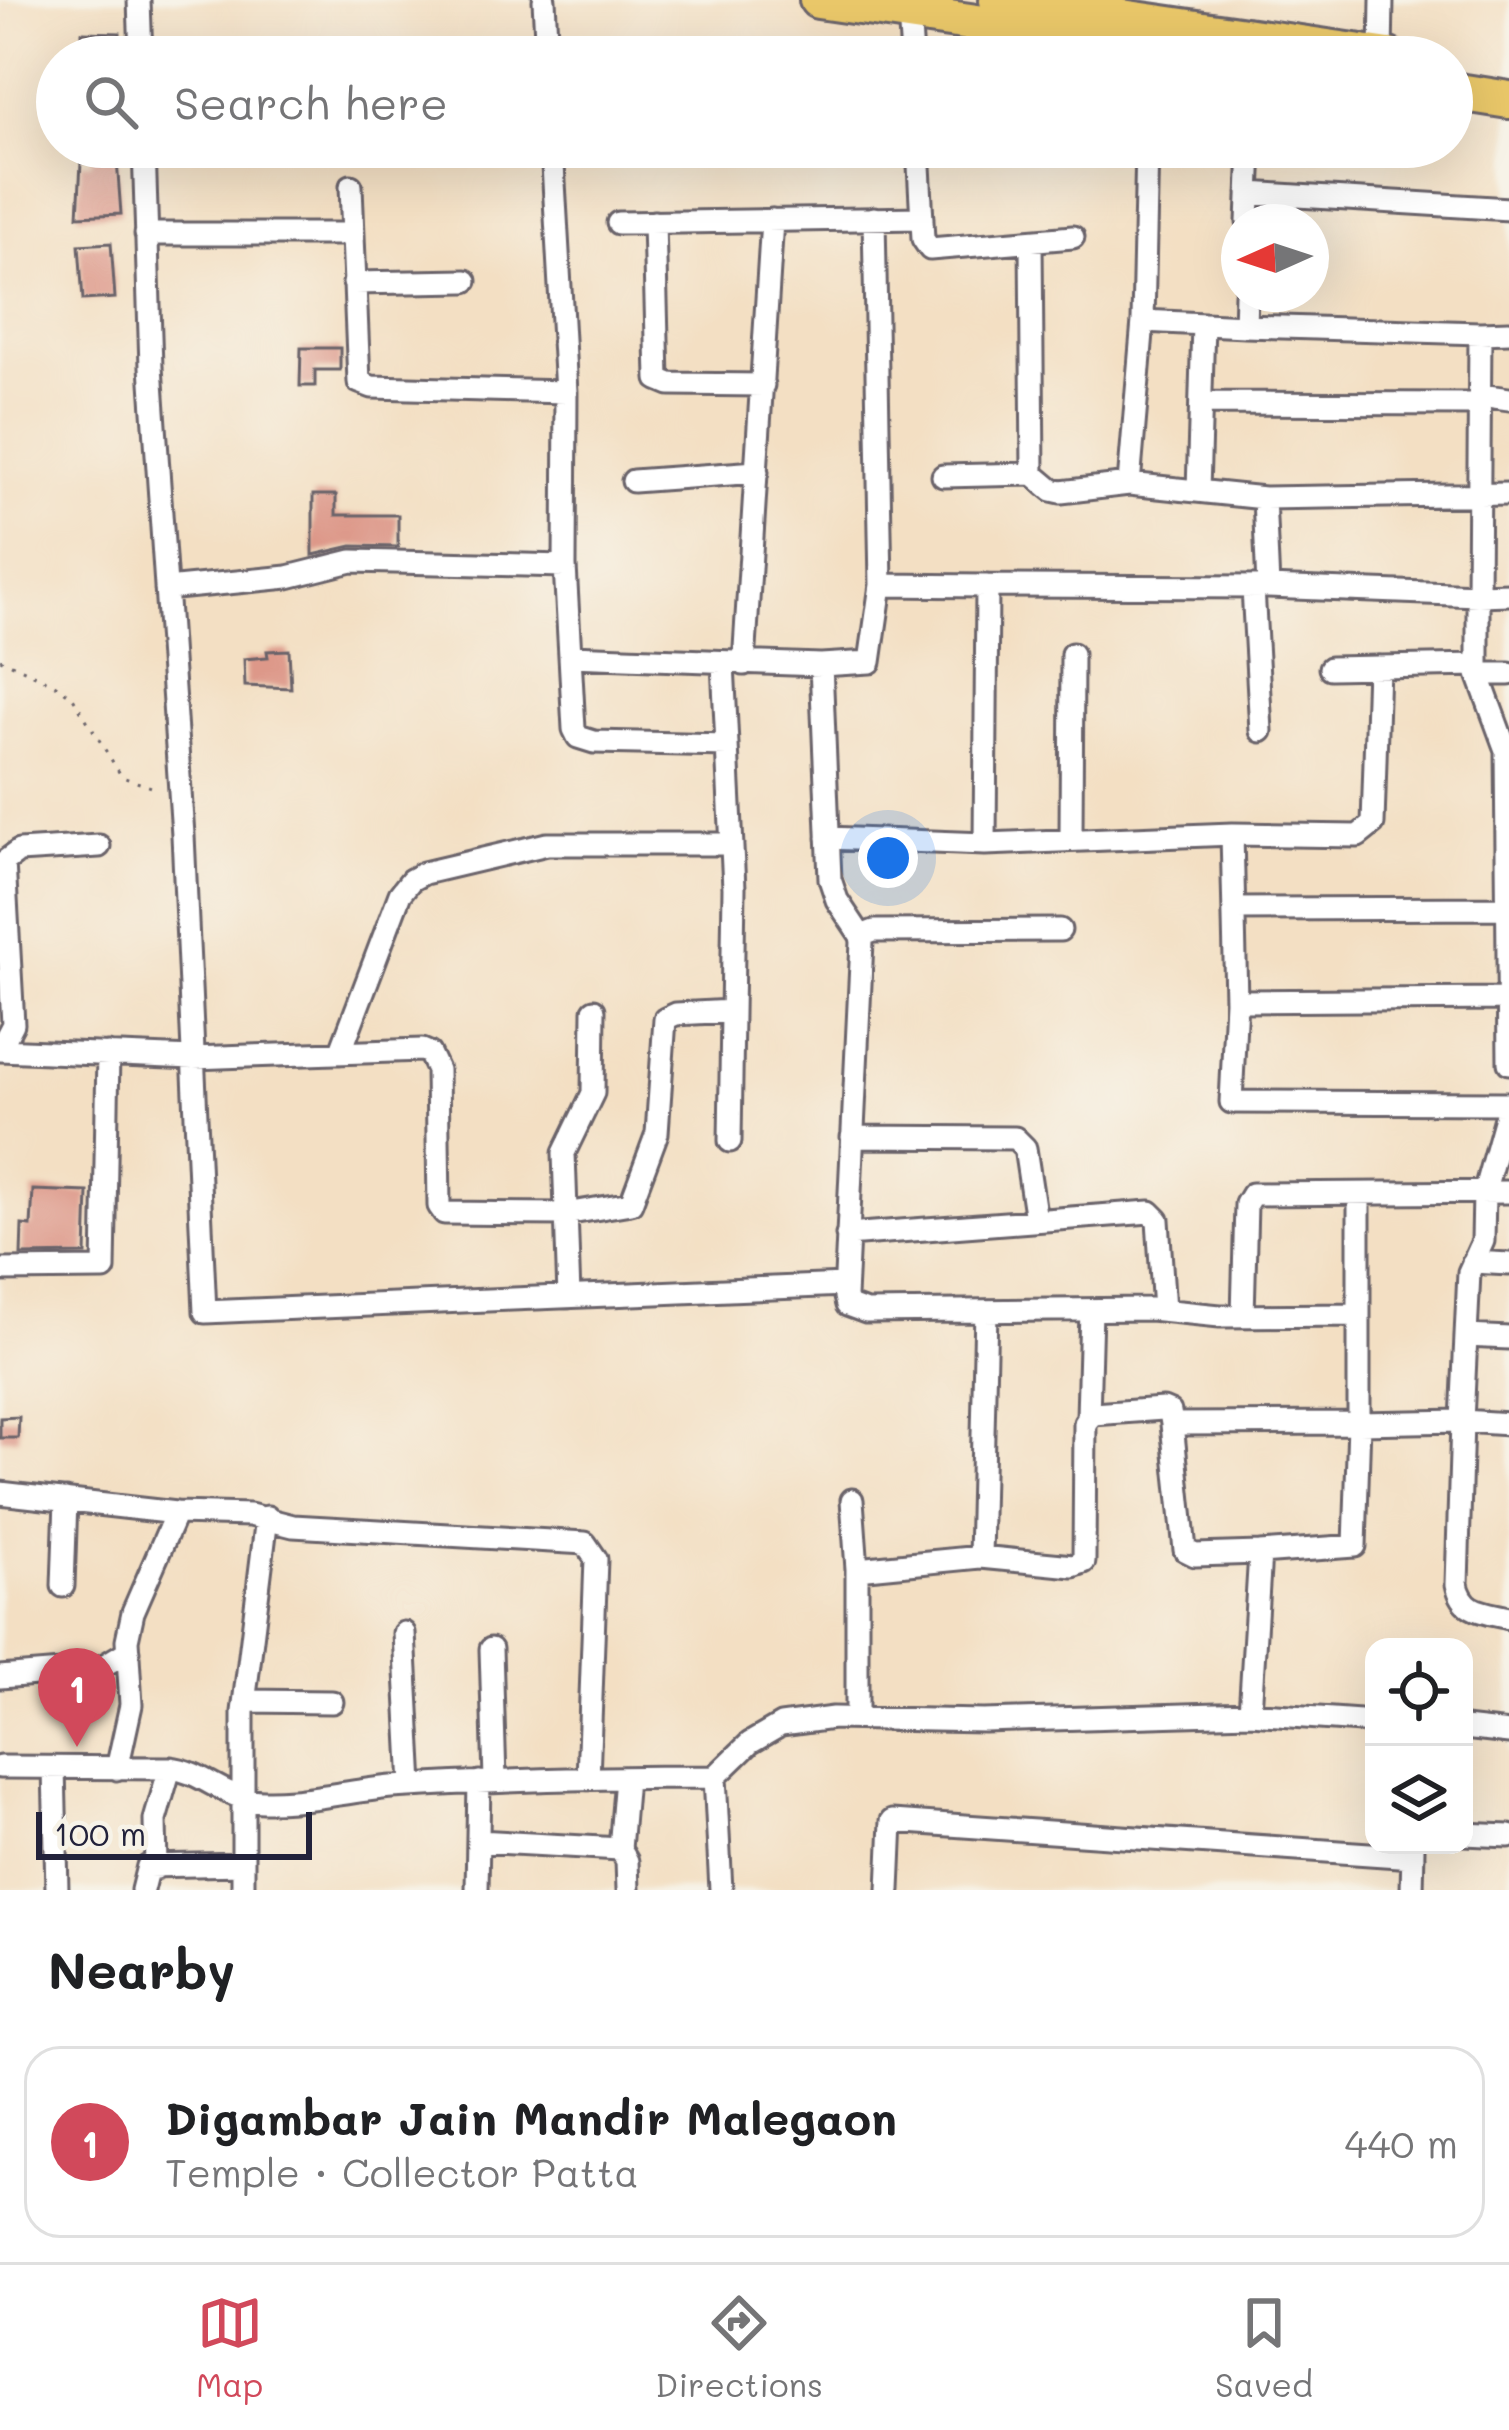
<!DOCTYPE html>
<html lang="en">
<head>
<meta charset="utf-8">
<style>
	:root { --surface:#fff; --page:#f6f6f6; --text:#202124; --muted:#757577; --line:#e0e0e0; --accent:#d1495b }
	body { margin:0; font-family:Mali,sans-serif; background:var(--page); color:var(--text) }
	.controls { position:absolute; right:36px; bottom:36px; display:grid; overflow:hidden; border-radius:24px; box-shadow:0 12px 48px #0002 }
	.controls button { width:108px; height:108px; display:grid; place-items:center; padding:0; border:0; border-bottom:3px solid var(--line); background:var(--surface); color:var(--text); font:60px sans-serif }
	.compass { position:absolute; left:1221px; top:204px; width:108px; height:108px; border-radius:50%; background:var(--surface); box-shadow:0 12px 48px #0002; rotate:267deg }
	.scale { position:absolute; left:36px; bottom:30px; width:276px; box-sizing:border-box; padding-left:12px; border:6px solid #22223b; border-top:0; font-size:33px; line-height:42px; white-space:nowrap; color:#22223b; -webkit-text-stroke:9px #f7f3e8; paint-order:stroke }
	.you { position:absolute; left:888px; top:858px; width:42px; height:42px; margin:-30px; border:9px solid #fff; border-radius:50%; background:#1a73e8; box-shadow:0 0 0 18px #1a73e833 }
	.badge { display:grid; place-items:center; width:78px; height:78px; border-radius:50%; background:var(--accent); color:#fff; font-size:39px; font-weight:700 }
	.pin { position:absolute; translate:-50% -99px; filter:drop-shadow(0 3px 6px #0008) }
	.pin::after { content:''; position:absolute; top:63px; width:42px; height:36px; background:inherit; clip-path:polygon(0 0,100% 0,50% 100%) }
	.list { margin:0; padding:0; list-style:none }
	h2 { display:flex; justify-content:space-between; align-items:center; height:156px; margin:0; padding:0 48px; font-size:51px }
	h2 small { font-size:39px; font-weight:400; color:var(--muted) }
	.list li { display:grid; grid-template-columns:78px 1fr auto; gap:36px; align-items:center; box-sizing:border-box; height:192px; margin:0 24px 24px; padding:0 24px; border:3px solid var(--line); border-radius:36px }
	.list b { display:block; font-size:45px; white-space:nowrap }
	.list p { margin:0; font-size:39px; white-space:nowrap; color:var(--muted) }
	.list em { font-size:39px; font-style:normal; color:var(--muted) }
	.icon { flex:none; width:66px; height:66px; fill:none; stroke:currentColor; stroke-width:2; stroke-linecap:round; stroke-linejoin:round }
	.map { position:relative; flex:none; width:1509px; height:1890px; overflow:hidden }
	.search { position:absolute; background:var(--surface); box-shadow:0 12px 48px #0002; left:36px; right:36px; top:36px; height:132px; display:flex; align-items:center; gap:30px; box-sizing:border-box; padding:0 42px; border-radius:66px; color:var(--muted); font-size:45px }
	.sheet { height:372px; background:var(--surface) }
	nav { display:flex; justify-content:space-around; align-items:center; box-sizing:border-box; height:168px; border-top:3px solid var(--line); background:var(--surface); font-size:33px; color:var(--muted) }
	nav a { display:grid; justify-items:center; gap:6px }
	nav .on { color:var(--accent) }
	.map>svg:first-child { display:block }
</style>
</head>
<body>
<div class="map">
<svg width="1509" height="1890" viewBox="0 0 1509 1890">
	<rect width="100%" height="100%" fill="#f7f3e8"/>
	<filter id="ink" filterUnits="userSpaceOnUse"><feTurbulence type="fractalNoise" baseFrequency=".00833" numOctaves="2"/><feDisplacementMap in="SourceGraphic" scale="24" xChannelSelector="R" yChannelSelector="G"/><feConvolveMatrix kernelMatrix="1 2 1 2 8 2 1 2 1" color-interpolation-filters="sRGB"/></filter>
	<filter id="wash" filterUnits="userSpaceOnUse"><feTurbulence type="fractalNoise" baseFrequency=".004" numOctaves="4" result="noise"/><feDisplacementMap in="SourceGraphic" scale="48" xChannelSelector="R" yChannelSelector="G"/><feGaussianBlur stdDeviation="2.7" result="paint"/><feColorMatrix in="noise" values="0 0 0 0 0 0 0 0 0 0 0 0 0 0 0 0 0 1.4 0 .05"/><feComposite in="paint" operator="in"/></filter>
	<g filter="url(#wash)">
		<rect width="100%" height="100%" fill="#f3dfc3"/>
		<g id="blocks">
			<path fill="#dd9889" d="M82 32 120 33 119 57H82Z
				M91 147H116L121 214 78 216 81 163H92Z
				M111 243 115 298 83 300 79 245Z
				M301 348H340V370H315V386H300Z
				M313 495H336V515H398V547L352 546 313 555Z
				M289 650 291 688 245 686 244 659 268 657 267 651Z
				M33 1190 88 1192 86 1254 21 1255 22 1225 31 1226Z
				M19 1417 18 1438H0V1418Z"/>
		</g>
	</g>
	<g filter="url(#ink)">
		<use href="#blocks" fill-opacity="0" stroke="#6b646b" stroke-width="3"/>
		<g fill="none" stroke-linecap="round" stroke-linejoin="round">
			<defs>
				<path id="minor" d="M139 0 141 57
					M544 0 547 57
					M909 13 912 57
					M1381 56 1382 0
					M144 147 151 367 183 835 205 1312 845 1285
					M552 147 566 392 565 566 570 656 821 665 870 662 881 585 987 586
					M918 147 923 239 930 249 1073 237
					M351 186 359 382 372 387 566 392
					M1249 193 1509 209
					M874 218 881 585
					M654 222 658 379 670 384 763 385
					M1248 222 1251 147
					M618 223 922 218
					M146 234H352
					M1031 241 1033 474 1052 490 1061 492 1129 484
					M354 283 466 281
					M1246 294 1245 326 1480 333 1478 595 1509 594
					M1143 321 1147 147
					M1245 326 1143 321 1129 484 1264 498 1268 587
					M1480 333 1509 332
					M1480 395 1509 399
					M1201 403 1479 404
					M943 476 1033 474
					M633 481 757 472
					M1198 491 1203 324
					M1264 498 1509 494
					M1253 588 1261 731
					M166 589 288 577 352 561 565 566
					M570 656 574 729 578 737 594 742 727 745
					M723 663 734 888 730 1141
					M744 664 772 220
					M821 665 830 879 837 900 861 936 862 942 845 1297 847 1305 866 1312 1150 1309 1220 1316 1359 1315
					M1330 668 1478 665
					M1478 674H1509
					M1232 834 1358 836 1373 824 1378 667
					M828 838 985 844
					M1071 840 1072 654
					M1234 909 1509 908
					M861 936 874 931 1060 930
					M1509 999 1236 1001 1231 1102 1509 1103
					M1236 1001 1232 834 985 844 987 586 1268 587 1478 595V674L1506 750 1509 1063
					M0 1049 13 1024 4 862 19 851 99 846
					M0 1050 193 1058 422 1050 429 1053 437 1070 439 1206 444 1213 565 1214 631 1203 657 1133 665 1019 676 1014 732 1011
					M340 1053 400 894 411 880 424 873 547 844H732
					M852 1137 1015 1138 1025 1148 1036 1220
					M847 1235 1150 1212 1158 1220 1164 1310
					M1473 1262 1509 1264
					M0 1270 104 1269 108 1054
					M569 1297 564 1153 593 1093 594 1010
					M1243 1316 1246 1204 1252 1194 1509 1192
					M1466 1336 1509 1338
					M1088 1417 1091 1310
					M1172 1424 1185 1550 1195 1555 1260 1553
					M1509 1424 1462 1421 1457 1584C1463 1613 1484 1612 1509 1618
					M0 1493 176 1513
					M852 1500 857 1569V1718
					M980 1557 986 1311
					M857 1569 980 1557 1073 1566 1084 1562 1085 1423 1093 1414 1163 1409 1170 1412 1172 1424 1359 1423V1196
					M63 1586 66 1500
					M404 1633 412 1786
					M491 1649 495 1780
					M0 1677 98 1669 128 1651
					M245 1701 332 1702
					M1250 1713 1260 1553 1355 1546 1359 1423 1462 1421 1469 1272 1483 1241 1484 1193 1509 1103
					M1464 1728 1509 1733
					M0 1767 170 1768C199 1771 218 1792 246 1799 282 1807 353 1790 392 1787 500 1780 607 1777 715 1777L750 1743 781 1725 833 1718 984 1721 1250 1713 1374 1722
					M54 1768 57 1890
					M117 1769 131 1705 127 1640 133 1612 176 1513 250 1515 293 1526 585 1543 596 1559 588 1779
					M715 1777 721 1890
					M1464 1834 1509 1836
					M478 1841 620 1849 627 1861 628 1890
					M620 1849 626 1778
					M156 1868 155 1820 170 1768
					M142 1890 148 1866 243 1864
					M243 1890V1712L267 1517
					M477 1890 479 1782
					M889 1890 892 1821 1413 1857
					M1412 1890 1413 1849"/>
				<path id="trunk" d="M818 0 1211 57
					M998 0 1389 57
					M1452 91 1509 100"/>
			</defs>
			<use href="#minor" stroke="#6b646b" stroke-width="27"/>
			<use href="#trunk" stroke="#6b646b" stroke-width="42"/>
			<path stroke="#6b646b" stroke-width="3" stroke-dasharray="3 9" stroke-linecap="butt" d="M0 659 53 683 72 696 122 777 157 789"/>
			<use href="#minor" stroke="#fff" stroke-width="21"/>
			<use href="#trunk" stroke="#e9c769" stroke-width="36"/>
		</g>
	</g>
</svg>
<div class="controls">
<button><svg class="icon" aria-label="locate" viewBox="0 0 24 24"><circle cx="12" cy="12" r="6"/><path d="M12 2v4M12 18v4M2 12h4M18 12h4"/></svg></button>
<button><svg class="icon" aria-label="layers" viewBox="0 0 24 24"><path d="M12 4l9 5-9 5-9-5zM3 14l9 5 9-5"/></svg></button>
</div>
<svg class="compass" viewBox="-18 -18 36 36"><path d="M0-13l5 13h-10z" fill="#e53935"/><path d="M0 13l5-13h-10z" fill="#757577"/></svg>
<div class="scale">100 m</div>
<div class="you"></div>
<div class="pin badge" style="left:77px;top:1747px">1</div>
<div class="search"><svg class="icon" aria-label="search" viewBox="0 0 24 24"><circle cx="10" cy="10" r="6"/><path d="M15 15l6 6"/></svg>Search here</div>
</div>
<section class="sheet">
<h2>Nearby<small></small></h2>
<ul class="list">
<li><span class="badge">1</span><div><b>Digambar Jain Mandir Malegaon</b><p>Temple · Collector Patta</p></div><em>440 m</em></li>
</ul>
</section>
<nav>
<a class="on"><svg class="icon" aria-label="map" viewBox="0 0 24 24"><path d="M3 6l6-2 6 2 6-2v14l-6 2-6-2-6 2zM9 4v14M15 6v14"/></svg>Map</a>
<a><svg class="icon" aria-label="directions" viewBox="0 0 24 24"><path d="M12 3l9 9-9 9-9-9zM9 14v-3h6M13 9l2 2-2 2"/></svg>Directions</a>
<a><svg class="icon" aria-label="saved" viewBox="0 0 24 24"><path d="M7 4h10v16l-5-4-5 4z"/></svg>Saved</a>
</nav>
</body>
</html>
